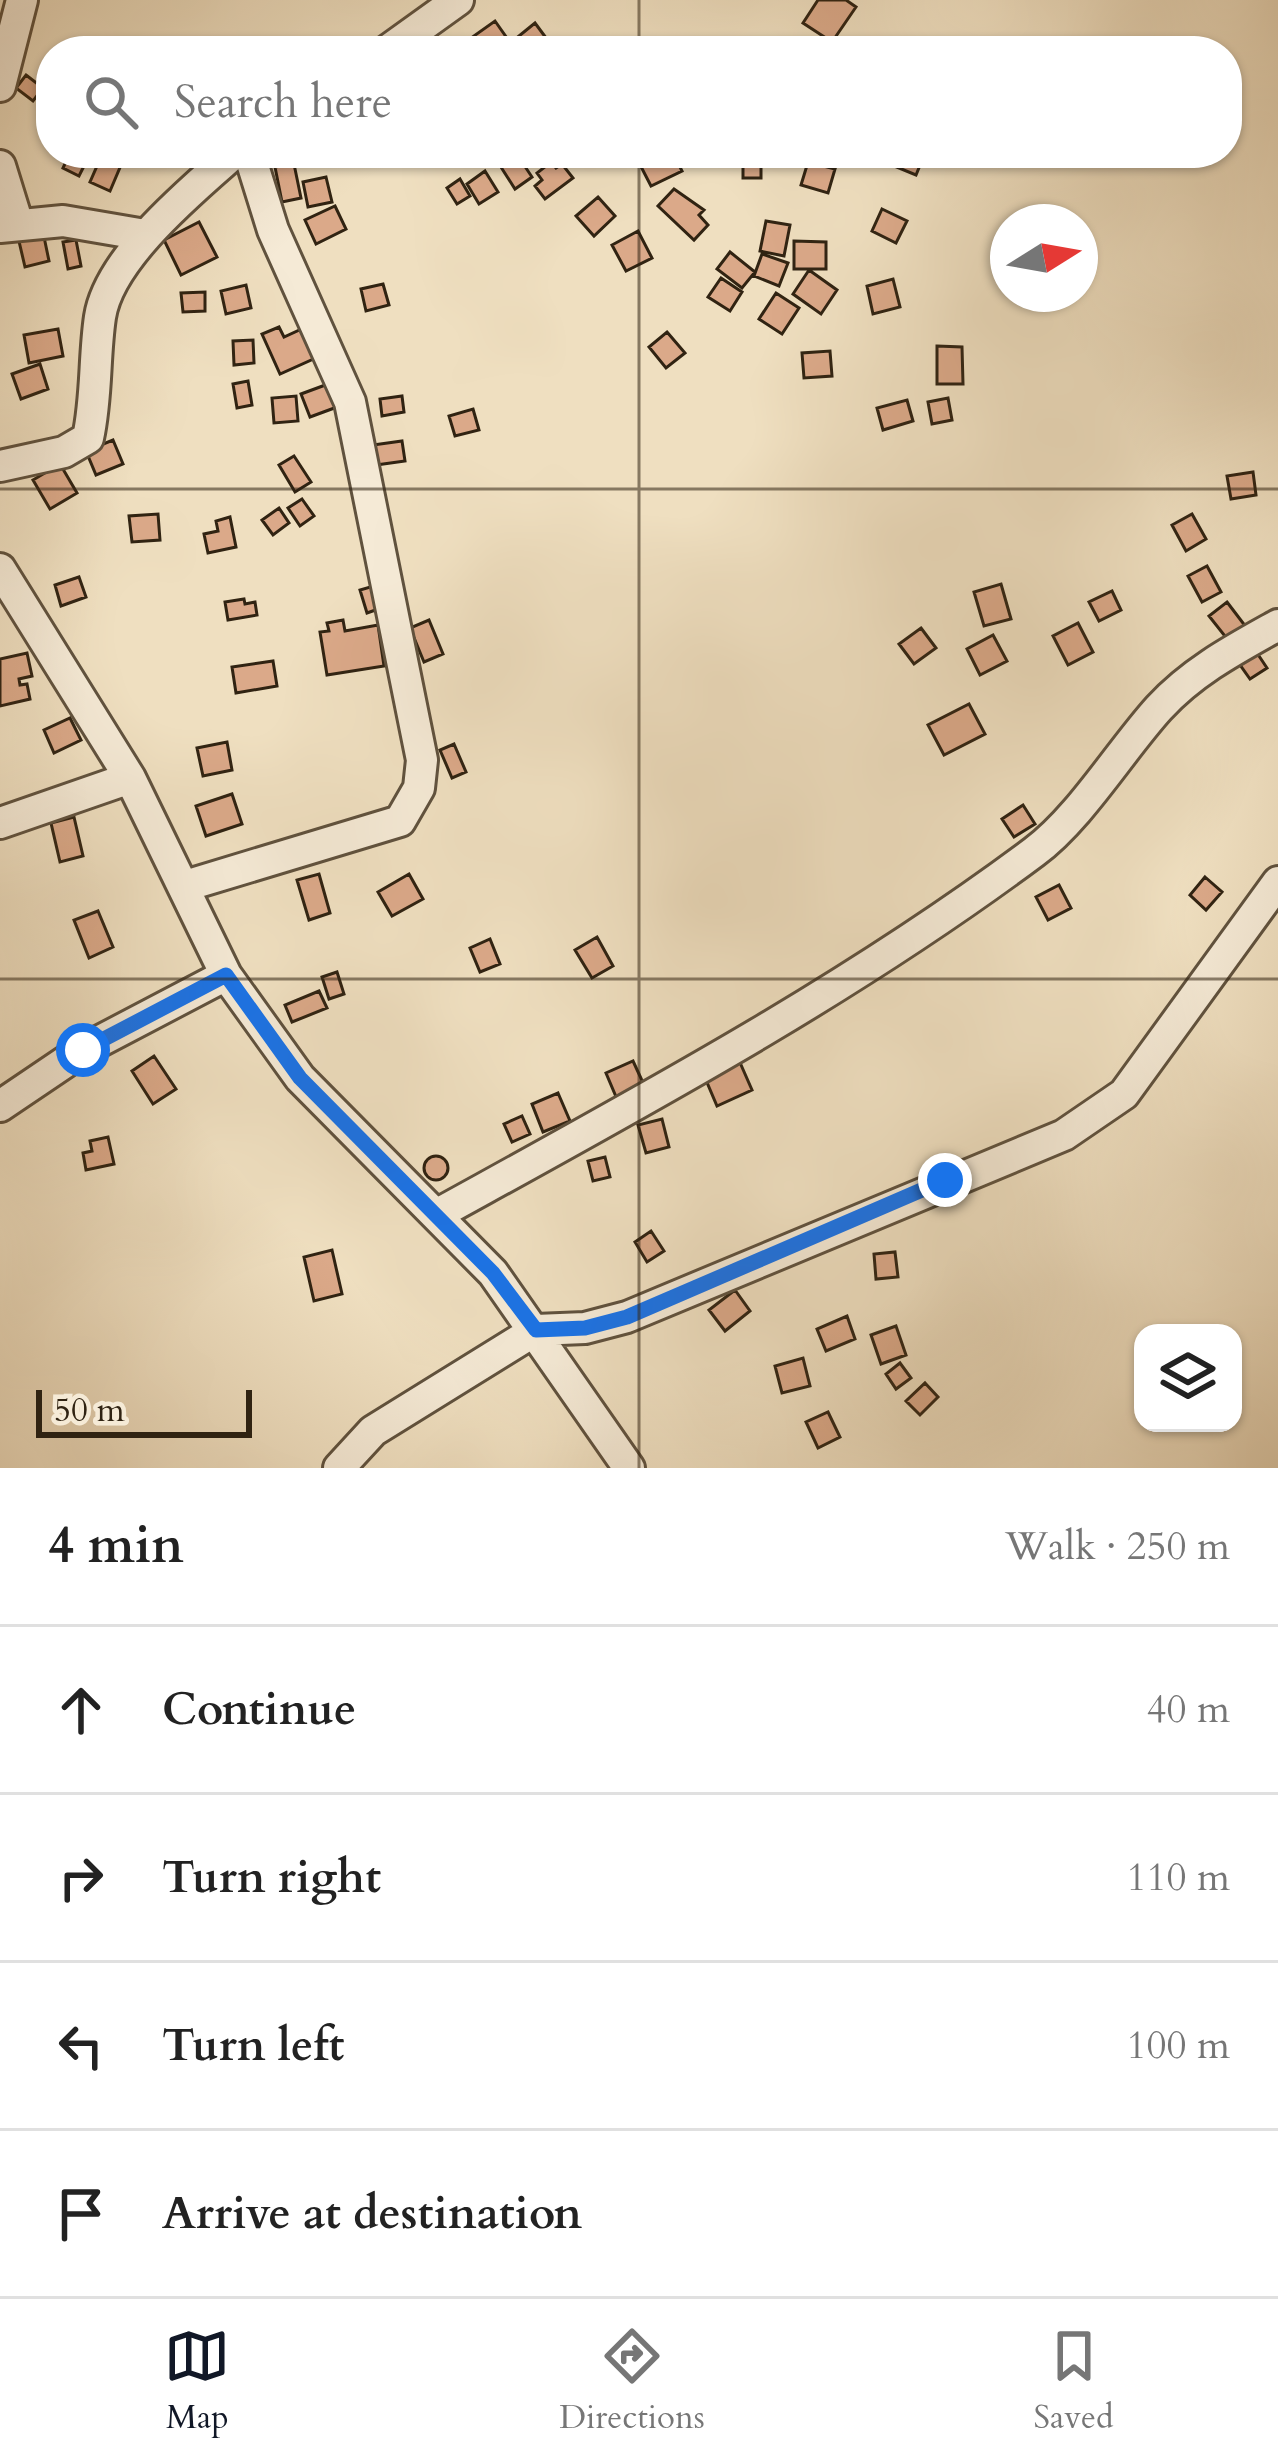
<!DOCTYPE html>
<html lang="en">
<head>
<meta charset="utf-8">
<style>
	:root { --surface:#fff; --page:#f6f6f6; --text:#222; --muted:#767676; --line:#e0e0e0; --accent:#111827 }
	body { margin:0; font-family:Cardo,serif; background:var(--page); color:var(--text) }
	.controls { position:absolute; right:36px; bottom:36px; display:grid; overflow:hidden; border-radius:24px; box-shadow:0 3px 9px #0004 }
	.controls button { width:108px; height:108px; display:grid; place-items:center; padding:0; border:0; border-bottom:3px solid var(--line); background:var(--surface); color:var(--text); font:60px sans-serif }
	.compass { position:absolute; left:990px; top:204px; width:108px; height:108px; border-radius:50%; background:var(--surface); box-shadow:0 3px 9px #0004; rotate:79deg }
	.scale { position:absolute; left:36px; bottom:30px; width:216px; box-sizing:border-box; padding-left:12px; border:6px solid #302312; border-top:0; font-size:33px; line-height:42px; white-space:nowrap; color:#302312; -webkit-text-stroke:9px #f5ead6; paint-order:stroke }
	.stop { position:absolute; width:36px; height:36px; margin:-27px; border:9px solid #1a73e8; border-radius:50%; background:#fff }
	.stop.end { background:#1a73e8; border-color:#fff; box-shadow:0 3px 12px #0008 }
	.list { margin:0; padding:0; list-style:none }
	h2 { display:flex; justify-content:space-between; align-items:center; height:156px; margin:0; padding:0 48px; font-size:51px }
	h2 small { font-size:39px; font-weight:400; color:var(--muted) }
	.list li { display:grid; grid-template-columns:78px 1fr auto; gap:36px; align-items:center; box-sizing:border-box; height:168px; padding:0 48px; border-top:3px solid var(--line) }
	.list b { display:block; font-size:45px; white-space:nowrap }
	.list em { font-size:39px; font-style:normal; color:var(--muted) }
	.icon { flex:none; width:66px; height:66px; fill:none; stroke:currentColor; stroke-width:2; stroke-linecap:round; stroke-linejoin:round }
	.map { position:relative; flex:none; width:1278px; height:1468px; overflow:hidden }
	.search { position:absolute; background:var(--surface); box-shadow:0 3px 9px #0004; left:36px; right:36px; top:36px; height:132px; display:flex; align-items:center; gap:30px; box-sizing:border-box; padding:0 42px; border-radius:48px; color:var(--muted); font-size:45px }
	.sheet { height:828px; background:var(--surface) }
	nav { display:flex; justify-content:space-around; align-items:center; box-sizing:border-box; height:168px; border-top:3px solid var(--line); background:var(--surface); font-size:33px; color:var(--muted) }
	nav a { display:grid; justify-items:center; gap:6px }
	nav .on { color:var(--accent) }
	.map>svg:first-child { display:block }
</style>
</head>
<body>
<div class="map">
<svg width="1278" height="1468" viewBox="0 0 1278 1468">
	<rect width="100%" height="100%" fill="#efdfc0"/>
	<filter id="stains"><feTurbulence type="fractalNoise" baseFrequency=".00167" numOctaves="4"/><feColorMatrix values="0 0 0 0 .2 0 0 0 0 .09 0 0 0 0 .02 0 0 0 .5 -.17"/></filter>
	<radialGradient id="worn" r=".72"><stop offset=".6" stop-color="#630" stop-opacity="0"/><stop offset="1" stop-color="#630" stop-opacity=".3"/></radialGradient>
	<path fill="#dba989" stroke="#302312" stroke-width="3" d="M818 0H846L856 7 832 42 803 23Z
		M495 21 509 41 495 51H480L471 38Z
		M535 23 552 46 522 51 514 40Z
		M26 75 43 88 33 101 16 88Z
		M70 153 87 160 79 176 63 168Z
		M516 153 532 177 515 189 499 164Z
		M645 153H673L682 171 651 186 636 157Z
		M893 153H925L916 175 889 164Z
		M101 157 121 165 110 191 90 182Z
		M761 159V178H743V160Z
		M551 162 556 168 562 164 573 178 545 199 535 186 542 180 537 173Z
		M808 162 835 169 828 193 801 185Z
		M294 164 301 198 282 202 275 167Z
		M485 171 498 192 479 204 467 184Z
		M326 177 332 202 308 207 303 182Z
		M460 179 470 196 457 204 447 188Z
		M674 189 704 210 699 215 708 225 694 240 658 206Z
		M598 197 615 216 594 236 576 216Z
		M335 206 346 229 316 244 305 220Z
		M882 209 907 221 896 243 872 231Z
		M766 221 790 225 784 256 760 251Z
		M199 222 217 257 181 275 164 240Z
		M638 231 652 258 626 271 612 245Z
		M43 232 49 261 25 267 18 237Z
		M76 240 81 266 68 269 63 242Z
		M794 241 826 242V269H794Z
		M730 252 755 272 742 288 717 269Z
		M762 254 788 263 779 286 754 276Z
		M809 270 837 290 821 314 793 294Z
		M721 278 742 292 730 311 708 297Z
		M893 279 900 307 873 314 867 286Z
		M383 284 389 305 366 311 361 289Z
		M246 285 251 308 226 314 221 291Z
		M205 292V311L183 312 181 293Z
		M776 293 799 308 782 334 759 319Z
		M279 327 284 337 306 327 320 356 280 374 262 334Z
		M58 329 63 356 29 363 24 335Z
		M667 332 685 353 666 368 649 347Z
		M253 340 254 363 234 365 233 341Z
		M937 346 962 347 963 384H937Z
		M830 351 832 376 804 378 802 353Z
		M40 364 48 389 21 399 12 374Z
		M248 381 252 405 237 408 233 384Z
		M328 384 337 407 310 417 301 394Z
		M296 396 298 421 274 423 272 398Z
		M402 396 404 412 382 416 380 399Z
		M948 398 952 420 932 424 928 402Z
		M907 400 913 421 883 430 877 408Z
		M473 409 479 430 455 436 449 416Z
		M113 440 123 464 96 475 86 451Z
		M402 441 405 461 376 465 373 445Z
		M294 456 311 482 295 492 279 465Z
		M60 464 77 493 50 509 33 480Z
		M1253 472 1256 495 1231 499 1227 476Z
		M302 499 314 516 300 526 288 508Z
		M279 508 289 523 273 535 262 520Z
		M158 514 160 540 132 542 129 516Z
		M1192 514 1206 539 1186 551 1172 525Z
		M230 517 236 547 208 553 204 534 218 531 216 521Z
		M1207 566 1221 592 1202 602 1188 576Z
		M79 577 86 597 61 606 55 585Z
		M1001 584 1011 619 984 626 974 592Z
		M377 585 384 607 367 613 360 590Z
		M1112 591 1121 610 1099 621 1089 602Z
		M244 599 245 604 255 602 257 615 228 620 225 602Z
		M1227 602 1246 627 1228 640 1209 616Z
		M343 620 345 631 378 625 384 666 327 675 320 632 329 631 327 623Z
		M429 620 443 654 424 662 410 628Z
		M1078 623 1093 652 1068 665 1053 636Z
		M921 628 936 648 914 664 899 644Z
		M993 635 1007 661 980 675 967 649Z
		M1255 650 1267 668 1250 679 1238 662Z
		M27 653 32 676 19 679 20 685 27 684 30 699 0 706V659Z
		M273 661 277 686 236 693 232 667Z
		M969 704 985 734 944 755 928 725Z
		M70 718 81 740 54 753 44 730Z
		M227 742 232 770 203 776 197 748Z
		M454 744 466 772 452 778 440 750Z
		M232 794 242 824 206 836 196 806Z
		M1023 805 1035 824 1014 837 1002 819Z
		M74 817 83 856 60 862 51 823Z
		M319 874 330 913 309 920 297 880Z
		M409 874 423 899 392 916 378 892Z
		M1205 877 1222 892 1206 910 1190 895Z
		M1059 885 1071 908 1048 920 1036 897Z
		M98 911 113 947 89 958 74 920Z
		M597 937 613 966 592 978 575 950Z
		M490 939 500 964 480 972 470 948Z
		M337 972 344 994 329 999 322 977Z
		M319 991 327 1008 292 1022 285 1005Z
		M154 1056 176 1089 153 1104 132 1071Z
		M738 1058 752 1090 717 1106 703 1073Z
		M633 1061 645 1087 617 1099 606 1073Z
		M558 1093 570 1121 543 1132 532 1104Z
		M522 1116 530 1134 512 1142 504 1124Z
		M662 1119 669 1147 646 1153 638 1125Z
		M108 1137 114 1164 86 1170 83 1153 92 1151 90 1141Z
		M424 1168a12 12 0 1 1 24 0a12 12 0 1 1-24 0Z
		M605 1157 610 1177 593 1181 588 1161Z
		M651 1231 664 1251 647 1262 635 1242Z
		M332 1250 342 1294 314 1301 304 1257Z
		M895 1252 898 1277 876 1279 874 1254Z
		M735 1290 750 1311 725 1331 709 1310Z
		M847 1316 855 1339 826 1351 817 1329Z
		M896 1326 906 1355 881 1364 871 1335Z
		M803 1358 810 1386 782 1393 775 1366Z
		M900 1363 911 1378 896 1389 886 1374Z
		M925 1383 938 1397 920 1415 906 1401Z
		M828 1412 840 1437 818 1448 806 1422Z"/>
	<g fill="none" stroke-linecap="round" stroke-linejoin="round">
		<defs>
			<path id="street" d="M387 51 458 0
				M0 86 22 0
				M0 166 17 221
				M0 227 63 221 145 235
				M0 466 64 452 88 438C97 397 94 357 100 317 109 258 191 191 234 153
				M0 569 130 778 226 975 300 1078 493 1273 629 1468
				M0 823 130 778
				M185 886 400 821 419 788 422 760 350 402 273 230 249 153
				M0 1106 83 1050 226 975
				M436 1215C639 1103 848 991 1034 852 1080 818 1120 751 1159 708 1193 671 1235 649 1278 625
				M339 1468 373 1431 536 1330 585 1328 627 1317 1064 1135 1124 1094 1278 882"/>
		</defs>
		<use href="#street" stroke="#60523e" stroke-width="36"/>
		<use href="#street" stroke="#f5ead6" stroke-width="30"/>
	</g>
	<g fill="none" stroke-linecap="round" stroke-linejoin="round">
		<path stroke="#1a73e8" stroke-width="15" d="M83 1050 226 975 300 1078 493 1273 536 1330 585 1328 627 1317 945 1180"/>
	</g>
	<path fill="none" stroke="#302312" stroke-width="3" stroke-opacity="0.55" d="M639 0V51M639 153V1468M0 489H1278M0 979H1278"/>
	<rect width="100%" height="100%" filter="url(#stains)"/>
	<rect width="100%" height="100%" fill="url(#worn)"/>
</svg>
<div class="controls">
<button><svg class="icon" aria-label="layers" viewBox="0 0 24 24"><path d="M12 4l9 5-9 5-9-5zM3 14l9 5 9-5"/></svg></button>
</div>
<svg class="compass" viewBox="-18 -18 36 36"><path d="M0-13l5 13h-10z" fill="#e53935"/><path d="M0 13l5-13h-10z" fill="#767676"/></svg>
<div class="scale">50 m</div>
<div class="stop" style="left:83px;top:1050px"></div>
<div class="stop end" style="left:945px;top:1180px"></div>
<div class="search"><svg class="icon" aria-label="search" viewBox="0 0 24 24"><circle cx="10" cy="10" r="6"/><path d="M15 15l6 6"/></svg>Search here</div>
</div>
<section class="sheet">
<h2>4 min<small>Walk · 250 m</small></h2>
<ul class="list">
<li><svg class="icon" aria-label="ahead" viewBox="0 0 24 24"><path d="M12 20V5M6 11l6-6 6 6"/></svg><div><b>Continue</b></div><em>40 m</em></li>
<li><svg class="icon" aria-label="right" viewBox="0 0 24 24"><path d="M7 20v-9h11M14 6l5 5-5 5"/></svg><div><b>Turn right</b></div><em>110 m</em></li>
<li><svg class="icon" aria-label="left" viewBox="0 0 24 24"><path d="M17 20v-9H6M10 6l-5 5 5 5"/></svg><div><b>Turn left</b></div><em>100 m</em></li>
<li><svg class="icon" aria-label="arrive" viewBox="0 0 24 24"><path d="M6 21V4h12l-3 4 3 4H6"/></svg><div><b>Arrive at destination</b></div></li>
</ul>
</section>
<nav>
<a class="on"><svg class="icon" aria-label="map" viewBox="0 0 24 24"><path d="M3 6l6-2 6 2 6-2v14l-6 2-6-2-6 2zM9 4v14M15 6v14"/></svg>Map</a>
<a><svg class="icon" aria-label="directions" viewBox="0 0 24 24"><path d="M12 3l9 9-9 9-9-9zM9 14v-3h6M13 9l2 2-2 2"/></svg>Directions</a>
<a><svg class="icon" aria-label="saved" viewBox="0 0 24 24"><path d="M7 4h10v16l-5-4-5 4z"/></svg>Saved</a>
</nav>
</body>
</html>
